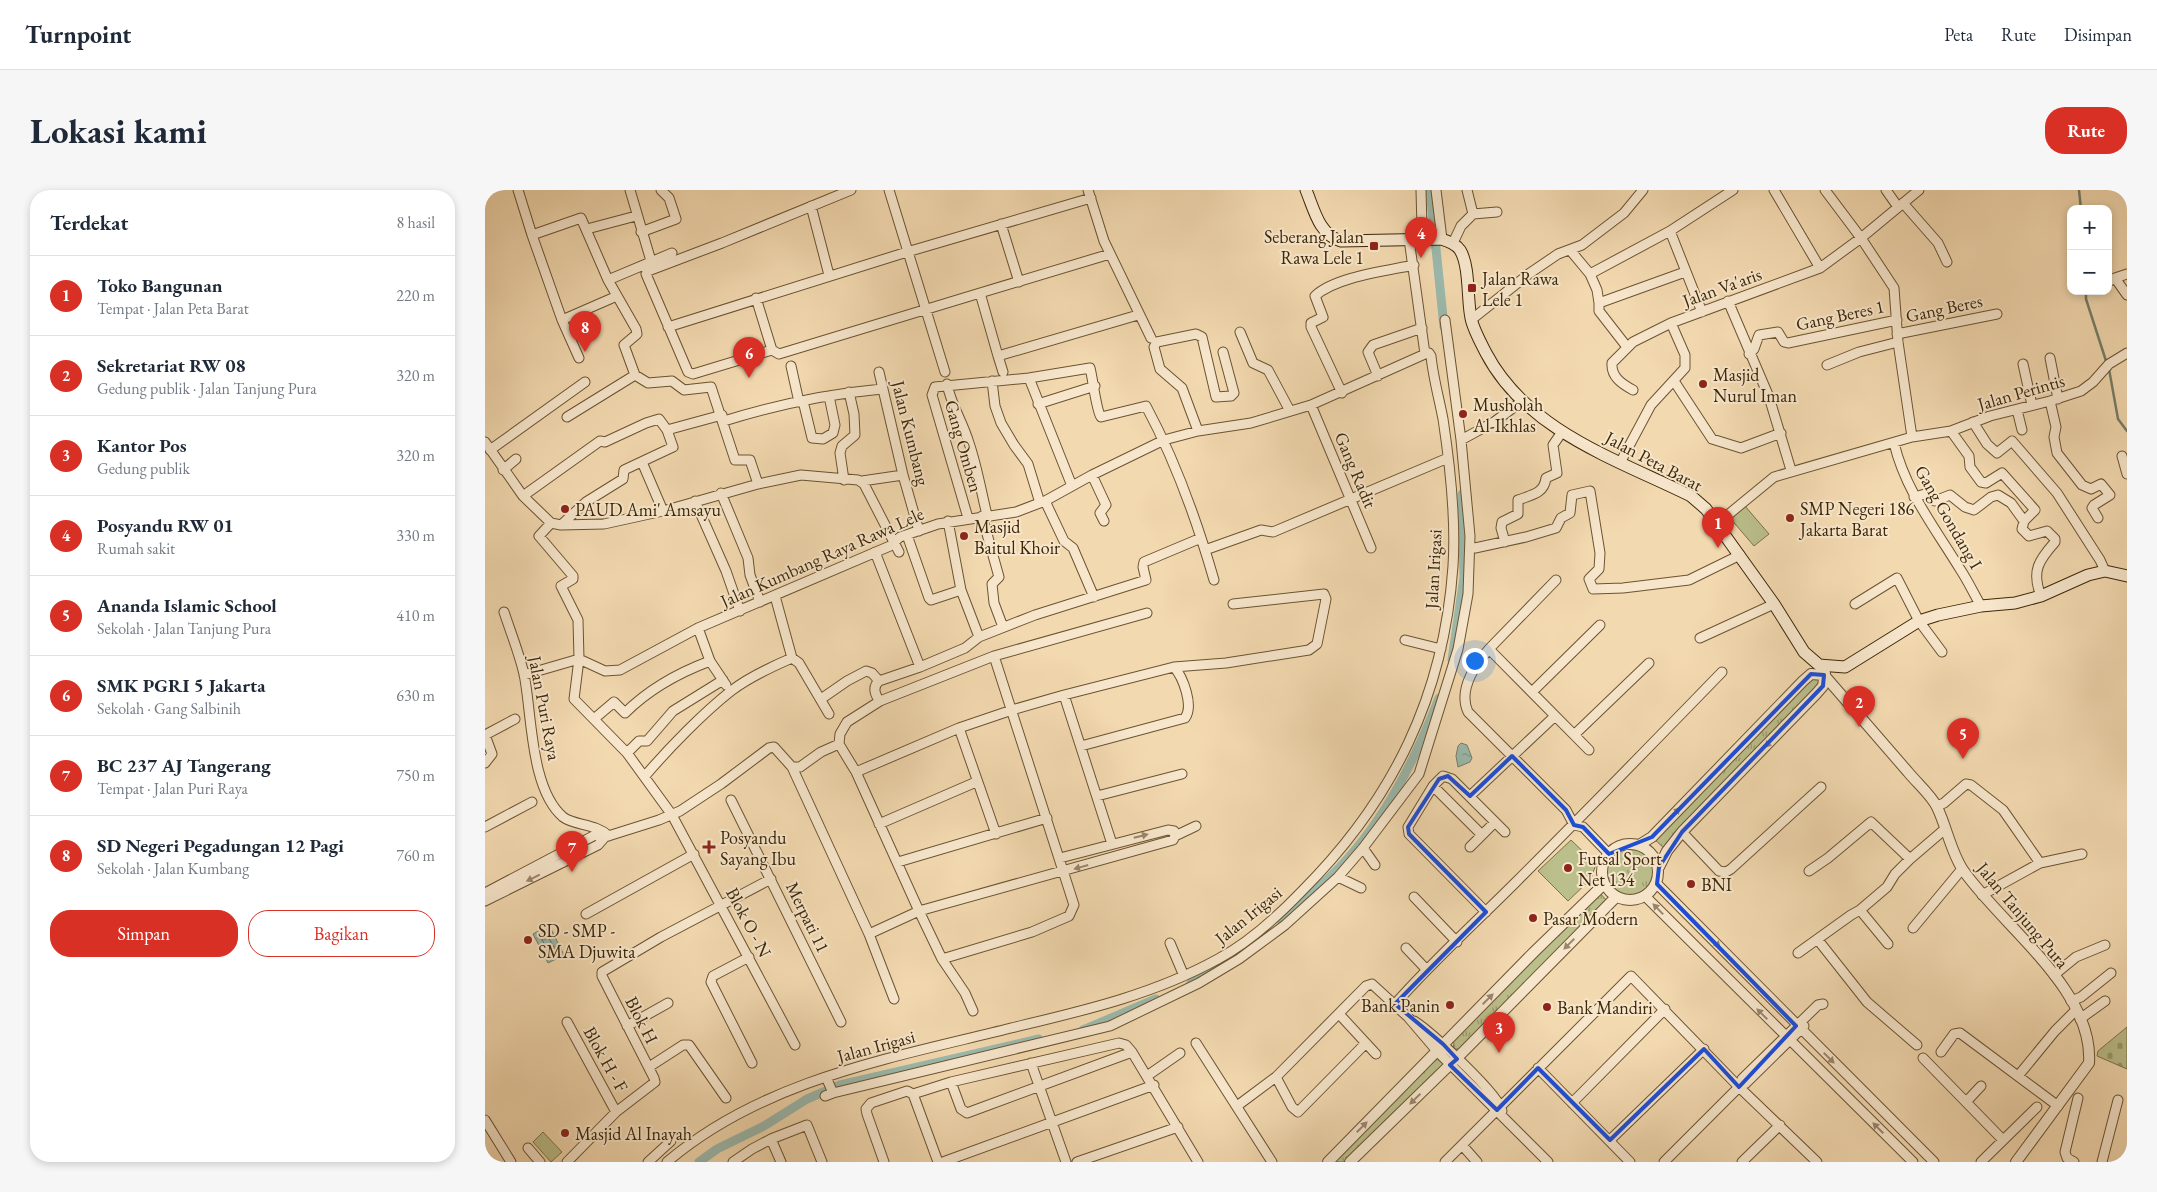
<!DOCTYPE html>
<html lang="id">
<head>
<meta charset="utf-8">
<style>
	:root { --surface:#fff; --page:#f6f6f7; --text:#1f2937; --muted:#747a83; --line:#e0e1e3; --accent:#d93025 }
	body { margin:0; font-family:"EB Garamond",serif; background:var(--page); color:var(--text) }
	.controls { position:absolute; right:15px; top:15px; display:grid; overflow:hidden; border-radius:10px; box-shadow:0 2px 8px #0003 }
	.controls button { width:45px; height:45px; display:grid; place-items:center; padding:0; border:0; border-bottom:1px solid var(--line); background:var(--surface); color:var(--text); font:25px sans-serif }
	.you { position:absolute; left:989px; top:470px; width:18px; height:18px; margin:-12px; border:4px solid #fff; border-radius:50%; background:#1a73e8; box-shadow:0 0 0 8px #1a73e833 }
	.badge { display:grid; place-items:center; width:32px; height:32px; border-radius:50%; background:var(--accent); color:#fff; font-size:16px; font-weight:700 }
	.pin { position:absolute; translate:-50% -41px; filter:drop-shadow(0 1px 2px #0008) }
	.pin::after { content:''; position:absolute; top:26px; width:18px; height:15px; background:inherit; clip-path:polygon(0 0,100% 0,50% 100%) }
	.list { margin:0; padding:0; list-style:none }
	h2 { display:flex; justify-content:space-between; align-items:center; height:65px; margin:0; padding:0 20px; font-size:21px }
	h2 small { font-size:16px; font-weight:400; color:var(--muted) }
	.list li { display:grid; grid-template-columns:32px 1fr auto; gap:15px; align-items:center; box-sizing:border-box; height:80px; padding:0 20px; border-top:1px solid var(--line) }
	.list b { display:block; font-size:19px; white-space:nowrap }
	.list p { margin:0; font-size:16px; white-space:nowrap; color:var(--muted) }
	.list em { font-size:16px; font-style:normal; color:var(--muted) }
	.actions { display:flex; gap:10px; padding:15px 20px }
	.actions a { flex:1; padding:11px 0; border:1px solid var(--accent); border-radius:20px; text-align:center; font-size:18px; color:var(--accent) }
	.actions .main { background:var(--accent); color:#fff }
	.map { position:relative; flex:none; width:1642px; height:972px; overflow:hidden; border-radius:20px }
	header { display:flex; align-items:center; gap:30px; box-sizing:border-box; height:70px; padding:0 25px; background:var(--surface); border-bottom:1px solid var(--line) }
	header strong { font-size:24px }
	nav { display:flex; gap:28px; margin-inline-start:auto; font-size:18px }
	.intro { display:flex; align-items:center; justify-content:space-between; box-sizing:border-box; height:120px; padding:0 30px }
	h1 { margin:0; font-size:35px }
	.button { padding:12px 22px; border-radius:20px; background:var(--accent); color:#fff; font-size:18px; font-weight:700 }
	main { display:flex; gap:30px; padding:0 30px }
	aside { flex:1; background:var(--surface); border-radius:20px; box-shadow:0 2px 8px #0003 }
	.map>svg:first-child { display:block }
</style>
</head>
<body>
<header>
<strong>Turnpoint</strong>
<nav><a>Peta</a><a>Rute</a><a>Disimpan</a></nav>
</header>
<div class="intro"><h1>Lokasi kami</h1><a class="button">Rute</a></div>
<main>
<aside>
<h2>Terdekat<small>8 hasil</small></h2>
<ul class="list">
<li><span class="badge">1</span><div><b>Toko Bangunan</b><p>Tempat · Jalan Peta Barat</p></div><em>220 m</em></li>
<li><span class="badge">2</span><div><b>Sekretariat RW 08</b><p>Gedung publik · Jalan Tanjung Pura</p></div><em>320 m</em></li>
<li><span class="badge">3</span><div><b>Kantor Pos</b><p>Gedung publik</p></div><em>320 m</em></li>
<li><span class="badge">4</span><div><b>Posyandu RW 01</b><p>Rumah sakit</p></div><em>330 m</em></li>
<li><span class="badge">5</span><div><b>Ananda Islamic School</b><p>Sekolah · Jalan Tanjung Pura</p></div><em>410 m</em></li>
<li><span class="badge">6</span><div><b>SMK PGRI 5 Jakarta</b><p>Sekolah · Gang Salbinih</p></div><em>630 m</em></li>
<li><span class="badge">7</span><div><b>BC 237 AJ Tangerang</b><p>Tempat · Jalan Puri Raya</p></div><em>750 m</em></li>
<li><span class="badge">8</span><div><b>SD Negeri Pegadungan 12 Pagi</b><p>Sekolah · Jalan Kumbang</p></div><em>760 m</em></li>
</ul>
<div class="actions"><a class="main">Simpan</a><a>Bagikan</a></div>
</aside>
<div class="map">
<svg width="1642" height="972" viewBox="0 0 1642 972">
	<defs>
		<pattern id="grass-tufts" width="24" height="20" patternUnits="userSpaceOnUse" patternTransform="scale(1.25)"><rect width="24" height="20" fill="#bbbf8b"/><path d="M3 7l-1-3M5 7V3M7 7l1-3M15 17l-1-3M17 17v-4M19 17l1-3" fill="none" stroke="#999b70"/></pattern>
		<pattern id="cemetery-stones" width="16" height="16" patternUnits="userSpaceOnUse" patternTransform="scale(1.25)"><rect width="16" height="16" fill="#bbbf8b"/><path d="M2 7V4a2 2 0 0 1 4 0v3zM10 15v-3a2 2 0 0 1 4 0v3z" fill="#999b70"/></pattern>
		<pattern id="water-ripples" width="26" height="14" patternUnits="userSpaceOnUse" patternTransform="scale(1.25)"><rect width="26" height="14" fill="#9bbaae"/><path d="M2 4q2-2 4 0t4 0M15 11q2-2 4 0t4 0" fill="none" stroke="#80978c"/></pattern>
	</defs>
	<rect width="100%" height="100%" fill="#f3d9b0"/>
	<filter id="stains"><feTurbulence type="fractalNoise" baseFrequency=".004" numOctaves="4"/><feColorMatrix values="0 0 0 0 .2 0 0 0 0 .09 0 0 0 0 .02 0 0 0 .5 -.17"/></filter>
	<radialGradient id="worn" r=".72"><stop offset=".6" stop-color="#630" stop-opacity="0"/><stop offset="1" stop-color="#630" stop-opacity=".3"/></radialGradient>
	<path fill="url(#grass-tufts)" stroke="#7c7349" d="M1339 485 1331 504 1182 661 1167 647 1318 491Z
		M1117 682a28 28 0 1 1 56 0a28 28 0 1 1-56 0Z
		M1113 701 1124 713 974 859H968L969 853 964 848Z
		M952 861 965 875 865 972H843Z"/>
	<path fill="url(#cemetery-stones)" stroke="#7c7349" d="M1642 837V879L1612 866 1613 861Z"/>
	<path fill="#bbbf8b" stroke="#7c7349" d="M1260 316 1284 344 1269 356 1245 328Z
		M1086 650 1111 674 1106 689 1083 711 1053 681Z
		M58 942 77 962 66 972 48 952Z"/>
	<path fill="url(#water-ripples)" stroke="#757f6b" d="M976 553 982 555 987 568 985 572 973 577 971 566 973 556Z
		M64 735 79 765 63 773 48 744Z"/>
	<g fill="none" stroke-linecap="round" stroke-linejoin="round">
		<path stroke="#6c705a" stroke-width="1" d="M61 743 71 761 67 766 65 764 56 748Z"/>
		<path stroke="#757f6b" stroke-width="2.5" d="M1594 0 1596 19
			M1601 101V109L1622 174
			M1624 179 1633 229 1642 241"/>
		<path stroke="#9bbaae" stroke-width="9" d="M945 0 959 137
			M967 470 979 387 977 304
			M794 729C811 715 830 702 845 687 896 638 929 573 954 508
			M706 793 761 757 779 742
			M598 840 671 809
			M214 972 232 959 279 936 322 909 355 895 554 849"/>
		<defs>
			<path id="minor" d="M33 0 47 45
				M145 0 166 71
				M404 0 460 182
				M603 0 619 51 666 148
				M951 0 957 49
				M982 0 988 24
				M1289 0 1335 78
				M1340 0 1376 48 1409 98 1413 152 1427 247
				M1401 0 1413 17
				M1418 13 1453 53 1462 72
				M326 16 344 85
				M516 34 534 92
				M102 39 151 26
				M1185 41 1217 122
				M156 42 191 29 184 8 176 0
				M924 49 940 164
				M933 49 937 38 936 0
				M968 53 976 36 988 24 1012 22
				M1085 60 1105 84 1185 41 1248 0
				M625 64 495 103 513 166 653 125
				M1105 84 1112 100 1114 113
				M1630 88 1642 84
				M123 90 187 63
				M1623 92 1630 88 1642 105
				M271 108 287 160 294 164 495 103
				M1243 111 1284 207 1306 280
				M77 130 132 106
				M986 130 1045 83 1073 64 1097 55 1139 23 1158 0
				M183 137 422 62 606 8
				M755 142 768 173 783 180 805 221
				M1412 144 1512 124
				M1142 157 1114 121V113L1200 82
				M287 160 208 184 203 182 161 84 163 81 237 53 366 0
				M1264 164 1269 159 1274 145 1293 142 1299 152 1303 153 1412 130
				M513 166 518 182
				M94 168 77 130 47 45 96 28 123 90 151 139 152 144 139 155 150 185
				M1565 168 1573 209
				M1538 174 1547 215
				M1342 175 1374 162 1413 152
				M306 176 314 212
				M394 182 418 285 434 341
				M893 186 883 162 888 155 937 138
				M544 188 587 296
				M507 191 510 216 516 233 529 255 543 274 555 313
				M1189 191 1227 249 1256 258 1296 243
				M462 194C466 215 478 232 484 253 492 276 496 301 502 325
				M1148 200C1137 194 1126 187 1127 173L1148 152 1186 133 1335 78 1376 48 1434 0
				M857 203 826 137V133L838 127 830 106C850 87 901 81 929 75
				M318 211 327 248 338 249 348 243 350 235 344 206
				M1565 211 1571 237 1569 247 1572 263 1597 295 1606 299 1616 294 1625 305 1609 315 1607 318 1613 328
				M553 214 610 196
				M826 215 886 358
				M1532 220 1537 240
				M82 227 150 185 163 193 187 191 199 200 226 197 250 270H265L273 294
				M239 231C290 215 343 204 397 199
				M1488 232 1502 254 1512 263 1527 251 1572 303 1615 370 1620 381
				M713 241 697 198 675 179 669 157 672 152 711 144 717 147 731 207 746 206 749 203 738 162
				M1466 241 1484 266 1485 277 1496 292 1501 293 1517 283 1550 320 1539 331 1537 339 1544 346 1562 341 1570 349V352C1554 370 1546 381 1556 406
				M976 250 1009 232 1036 212
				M0 252 38 306 66 333 76 335 119 334 178 321 273 294 316 285 373 290 379 294 414 362
				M1409 253C1420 300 1450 338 1475 379 1483 391 1489 404 1496 416
				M5 260 100 192
				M1637 266 1642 284
				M157 272 178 321
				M1135 273 1166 215 1200 178V165L1186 133
				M18 280 31 269
				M607 285 621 315 615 323 619 331
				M359 290 355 263 357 256 370 245 369 224 364 202
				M377 291 418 285
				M236 303 263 368 265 385 275 412
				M38 306 115 251 120 252 161 233 174 229 182 240 237 225
				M1429 307 1440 304 1450 311 1465 305 1480 317 1489 320 1506 307 1513 305 1526 313 1539 331
				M210 311 241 381 255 421
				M560 311 579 351 588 358 609 407
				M497 326 514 387 507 394 509 413 518 437
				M483 328 447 205 450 197 544 188 605 178C608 189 611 220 616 227L661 216C690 270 712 331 729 390
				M463 331 476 400 494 447
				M66 333 54 346 88 386V389L76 396 93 430 94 469 89 509 142 563 187 625 310 855
				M1233 333 1289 287 1427 247 1466 241 1505 226 1565 211 1596 201 1608 192 1624 174 1642 163
				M76 335 101 312 138 289 139 280 188 257 182 240
				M422 345 444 408 446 410 476 400
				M1020 352 1016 338 1017 332 1033 324V310C1046 305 1059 304 1061 288L1072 283 1068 255 1077 242
				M985 357 990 358 1041 347 1071 338 1076 328 1085 323 1087 305 1105 301 1115 363 1114 379 1104 389 1108 399 1138 398 1204 390 1255 365
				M720 360 776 340 788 342 963 268
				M390 362 435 477 394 491C387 497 390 505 395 511
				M1071 390 1004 459 1104 560
				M290 406 307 468
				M1370 414 1412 388 1434 431 1457 462
				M19 422C26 443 34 463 39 484 47 523 45 599 78 627 90 636 110 633 124 646
				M213 438 225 471 241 495
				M1215 448 1289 414
				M920 450 956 459
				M1004 459C990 475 973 500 983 522L1081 620 1089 635 1098 637 1124 664
				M435 477 480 458 494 447 550 425 661 390 658 377 659 372 716 348
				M39 485 94 469 120 481 135 480 213 438 405 356 415 347 453 334 531 322 560 311 607 285 679 250 713 241 766 233 826 215 940 164
				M1047 502 1115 435
				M579 505 627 654
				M336 509 362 491 381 481 387 483 394 491
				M109 529 129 512 140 523C165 498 193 483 225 471
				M474 538 511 644
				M0 545 30 529
				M0 545 7 564 0 573
				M1089 545 1164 473
				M596 556 700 528C709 516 698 487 689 477
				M142 563 154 551H162L188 521 238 490
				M307 577H315L336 562 354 554
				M371 582 474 538 527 520 579 505 689 477 741 473 824 460 832 454 841 409 839 404 748 414
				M160 586C183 559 218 523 246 501 264 487 286 477 307 468L314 473 344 524
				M948 596 997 645
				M612 606 697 584
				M985 606 1070 526
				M246 610 356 832
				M1452 616 1459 613 1481 594 1486 595 1518 620 1555 673
				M394 634 491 592
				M0 637 47 612
				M1197 642 1234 681 1241 682 1246 679 1336 597
				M985 657 1010 632
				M878 658 890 675
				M575 668 683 640 689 641 690 646
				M413 672 562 628
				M1324 681 1343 668 1386 632 1425 669
				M853 687 876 698
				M1172 694 1449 972
				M0 703 110 645 120 647 174 630 195 621 236 594 284 558 289 557 307 577 384 744 409 809
				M1497 705 1555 673 1597 664
				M929 707 972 752
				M1161 707 1428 972
				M0 711 113 655 120 647
				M1375 720 1403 754
				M1001 722 924 644 923 637 948 596 958 586 967 589 1020 642
				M101 724 209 664
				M1428 738 1477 679
				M384 744 434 721 688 650 690 646 711 636
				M1333 750 1382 812 1432 855
				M685 753 699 786
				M921 758 941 779
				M1313 763 1366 725 1375 720 1402 697 1410 684 1425 669 1460 639
				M264 767 228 786 226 792 267 873
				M457 769 547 742 584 726 589 715 509 466
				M1569 785 1591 767 1620 755
				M1586 811 1596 807 1626 783
				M910 814C948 771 991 732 1032 691 1101 622 1169 552 1237 482
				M488 821 480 803 457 769 434 721 371 582 354 554 355 544 362 532 395 511 509 466 662 423
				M854 824 891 864
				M1595 829 1620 811
				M929 831C945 841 1016 906 1017 921
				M82 832 131 922
				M142 836 183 813
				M711 853 787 972
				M1456 862 1469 844 1475 843 1573 916
				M1438 868 1518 950
				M546 873 581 972
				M164 877 198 855H204L241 908
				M1053 878 1145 972
				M662 886 695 863
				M1533 886 1570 841 1591 820
				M791 887 807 917 813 922 881 853
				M466 892 476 919 482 923 647 862
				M1254 897 1261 893 1319 836
				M348 903 625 836 714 793 754 769 800 735 853 687 878 658 934 584 973 459 983 404 985 346 976 250 960 130
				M428 904 453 972
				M340 906 348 903 341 887
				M1481 912 1496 896
				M1087 913 1180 819
				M752 916 791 887 881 796 887 794 923 827 952 861 1063 972
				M0 930 26 972
				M286 949 322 935 337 972
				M1125 950 1219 859
				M977 955 992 972
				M43 958 55 972
				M82 972 131 922 170 892 169 888 117 786V782L176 747 286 689
				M163 972 186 951
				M182 972C278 890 406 868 526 838 597 821 668 805 733 769 763 753 793 726 817 701 908 610 959 506 968 376 971 330 965 275 958 229 954 208 948 187 946 166L944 163 940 164
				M248 972 267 959 286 949 296 972
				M399 972 382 924 381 919 386 913 422 901 428 904 466 892 634 853 641 855 647 862 713 972
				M458 972 669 895
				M592 972 693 937
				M960 972 1146 786 1254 897 1332 972
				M1179 972 1254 897 1257 889 1333 815 1338 814
				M1257 972 1295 935
				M1496 972 1552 917
				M1589 972 1582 968 1580 962 1593 908
				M1617 972 1633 910"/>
			<path id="tertiary" d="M1339 485C1367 517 1395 550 1423 582 1432 593 1446 605 1452 617 1462 638 1466 662 1478 680 1517 736 1609 800 1604 873L1531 972
				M1117 682a28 28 0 1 1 56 0a28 28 0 1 1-56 0Z
				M1154 655 1167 647 1318 491 1326 484 1339 485
				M1174 677 1182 661 1197 642 1331 504 1338 496 1340 483
				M843 972 1049 762 1119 694
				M865 972 978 862 1131 707"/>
			<path id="secondary" d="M821 0C829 19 834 45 856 51L956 49C963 51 971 54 975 60 985 76 982 110 986 128 988 139 996 153 1001 163 1042 241 1131 269 1206 306L1221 319 1289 414 1319 462 1334 475 1360 477 1434 431 1453 425 1496 416 1530 413 1556 406 1603 385 1620 381 1642 386"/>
		</defs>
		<use href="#minor" stroke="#6a5431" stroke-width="11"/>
		<use href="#tertiary" stroke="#6a5431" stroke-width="12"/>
		<use href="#secondary" stroke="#3c2707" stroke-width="13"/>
		<use href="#minor" stroke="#f7e6cc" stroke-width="9"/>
		<use href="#tertiary" stroke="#f7e6cc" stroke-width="10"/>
		<use href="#secondary" stroke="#f7e6cc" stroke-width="11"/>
	</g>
	<defs><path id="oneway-solid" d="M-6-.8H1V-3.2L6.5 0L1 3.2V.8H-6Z" transform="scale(1.25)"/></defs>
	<g fill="#9a866a">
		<use href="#oneway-solid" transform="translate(1285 552) rotate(134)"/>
		<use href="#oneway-solid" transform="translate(1190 623) rotate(-46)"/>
		<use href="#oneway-solid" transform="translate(656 646) rotate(-14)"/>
		<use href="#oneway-solid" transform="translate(596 677) rotate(164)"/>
		<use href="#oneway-solid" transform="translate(48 688) rotate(154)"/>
		<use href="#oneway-solid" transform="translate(1173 719) rotate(-134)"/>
		<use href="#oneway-solid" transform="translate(1230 752) rotate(46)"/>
		<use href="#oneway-solid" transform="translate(1084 754) rotate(135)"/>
		<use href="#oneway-solid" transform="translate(1003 809) rotate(-45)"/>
		<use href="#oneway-solid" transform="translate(1277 824) rotate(-135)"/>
		<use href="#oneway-solid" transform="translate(1344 868) rotate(45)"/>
		<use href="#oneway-solid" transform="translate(930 909) rotate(136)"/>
		<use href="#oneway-solid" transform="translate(877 937) rotate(-45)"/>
		<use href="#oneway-solid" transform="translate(1393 938) rotate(-135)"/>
	</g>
	<path fill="none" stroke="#1d4ed8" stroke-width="4" stroke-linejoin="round" d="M1326 484 1339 485 1338 496 1197 642 1174 677 1172 694 1311 836 1254 897 1219 859 1125 950 1053 878 1012 920 965 875 972 869 958 854 910 814 1001 722 924 644 923 637 954 589 963 586 985 606 1027 566 1081 620 1089 635 1098 637 1124 664 1167 647Z"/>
	<g fill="#8f2418" stroke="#f7e6cc" stroke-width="2">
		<rect x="884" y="51" width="10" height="10" rx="2.5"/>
		<rect x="982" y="93" width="10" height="10" rx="2.5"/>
		<circle cx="1218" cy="194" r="5"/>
		<circle cx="978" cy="224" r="5"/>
		<circle cx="80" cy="319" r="5"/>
		<circle cx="1305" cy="328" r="5"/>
		<circle cx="479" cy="346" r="5"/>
		<path d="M221.5 649.5h5v5h5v5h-5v5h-5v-5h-5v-5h5z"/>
		<circle cx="1083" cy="678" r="5"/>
		<circle cx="1206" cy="694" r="5"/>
		<circle cx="1048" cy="728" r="5"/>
		<circle cx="43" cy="750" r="5"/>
		<circle cx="965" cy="815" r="5"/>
		<circle cx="1062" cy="817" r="5"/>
		<circle cx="80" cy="943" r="5"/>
	</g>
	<g text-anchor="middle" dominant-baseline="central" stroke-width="4" stroke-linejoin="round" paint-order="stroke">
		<g font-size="18" fill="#3c2707" stroke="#f7e6cc" text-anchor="start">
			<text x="879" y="46" text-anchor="end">Seberang Jalan<tspan x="879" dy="21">Rawa Lele 1</tspan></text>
			<text x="997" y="88">Jalan Rawa<tspan x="997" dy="21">Lele 1</tspan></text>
			<text x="1228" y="184">Masjid<tspan x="1228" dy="21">Nurul Iman</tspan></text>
			<text x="988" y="214">Musholah<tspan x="988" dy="21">Al-Ikhlas</tspan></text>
			<text x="1315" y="318">SMP Negeri 186<tspan x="1315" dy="21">Jakarta Barat</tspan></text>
			<text x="90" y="319">PAUD Ami' Amsayu</text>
			<text x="489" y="336">Masjid<tspan x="489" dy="21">Baitul Khoir</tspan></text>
			<text x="235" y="647">Posyandu<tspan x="235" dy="21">Sayang Ibu</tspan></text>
			<text x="1093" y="668">Futsal Sport<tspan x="1093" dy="21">Net 134</tspan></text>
			<text x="1216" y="694">BNI</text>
			<text x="1058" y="728">Pasar Modern</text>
			<text x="53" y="740">SD - SMP -<tspan x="53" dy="21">SMA Djuwita</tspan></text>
			<text x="955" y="815" text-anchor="end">Bank Panin</text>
			<text x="1072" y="817">Bank Mandiri</text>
			<text x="90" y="943">Masjid Al Inayah</text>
		</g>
		<g font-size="18" fill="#3c2707" stroke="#f7e6cc">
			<text transform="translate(1237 97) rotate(-20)">Jalan Va'aris</text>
			<text transform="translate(1459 118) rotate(-12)">Gang Beres</text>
			<text transform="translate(1355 125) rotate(-12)">Gang Beres 1</text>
			<text transform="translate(1536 202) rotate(-16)">Jalan Perintis</text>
			<text transform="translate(426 243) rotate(76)">Jalan Kumbang</text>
			<text transform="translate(479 256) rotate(74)">Gang Omben</text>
			<text transform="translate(1169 271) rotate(28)">Jalan Peta Barat</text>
			<text transform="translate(871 280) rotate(67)">Gang Radit</text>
			<text transform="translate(1464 327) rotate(60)">Gang Gondang I</text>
			<text transform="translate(337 367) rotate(-24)">Jalan Kumbang Raya Rawa Lele</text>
			<text transform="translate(948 379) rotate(-87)">Jalan Irigasi</text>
			<text transform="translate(60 518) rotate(79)">Jalan Puri Raya</text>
			<text transform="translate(763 725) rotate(-39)">Jalan Irigasi</text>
			<text transform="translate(1538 725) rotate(50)">Jalan Tanjung Pura</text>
			<text transform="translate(323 727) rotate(64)">Merpati 11</text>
			<text transform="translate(264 732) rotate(62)">Blok O - N</text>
			<text transform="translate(157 830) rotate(63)">Blok H</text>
			<text transform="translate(391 856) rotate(-15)">Jalan Irigasi</text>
			<text transform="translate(121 869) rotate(61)">Blok H - F</text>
		</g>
	</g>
	<rect width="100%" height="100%" filter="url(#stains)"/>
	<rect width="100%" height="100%" fill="url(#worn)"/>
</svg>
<div class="controls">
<button>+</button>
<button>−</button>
</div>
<div class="you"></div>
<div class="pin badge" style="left:1233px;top:358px">1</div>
<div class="pin badge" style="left:1374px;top:537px">2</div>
<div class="pin badge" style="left:1014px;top:863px">3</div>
<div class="pin badge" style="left:936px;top:68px">4</div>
<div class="pin badge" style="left:1478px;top:569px">5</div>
<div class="pin badge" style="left:264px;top:188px">6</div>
<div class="pin badge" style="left:87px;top:682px">7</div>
<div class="pin badge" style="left:100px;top:162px">8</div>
</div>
</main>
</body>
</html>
